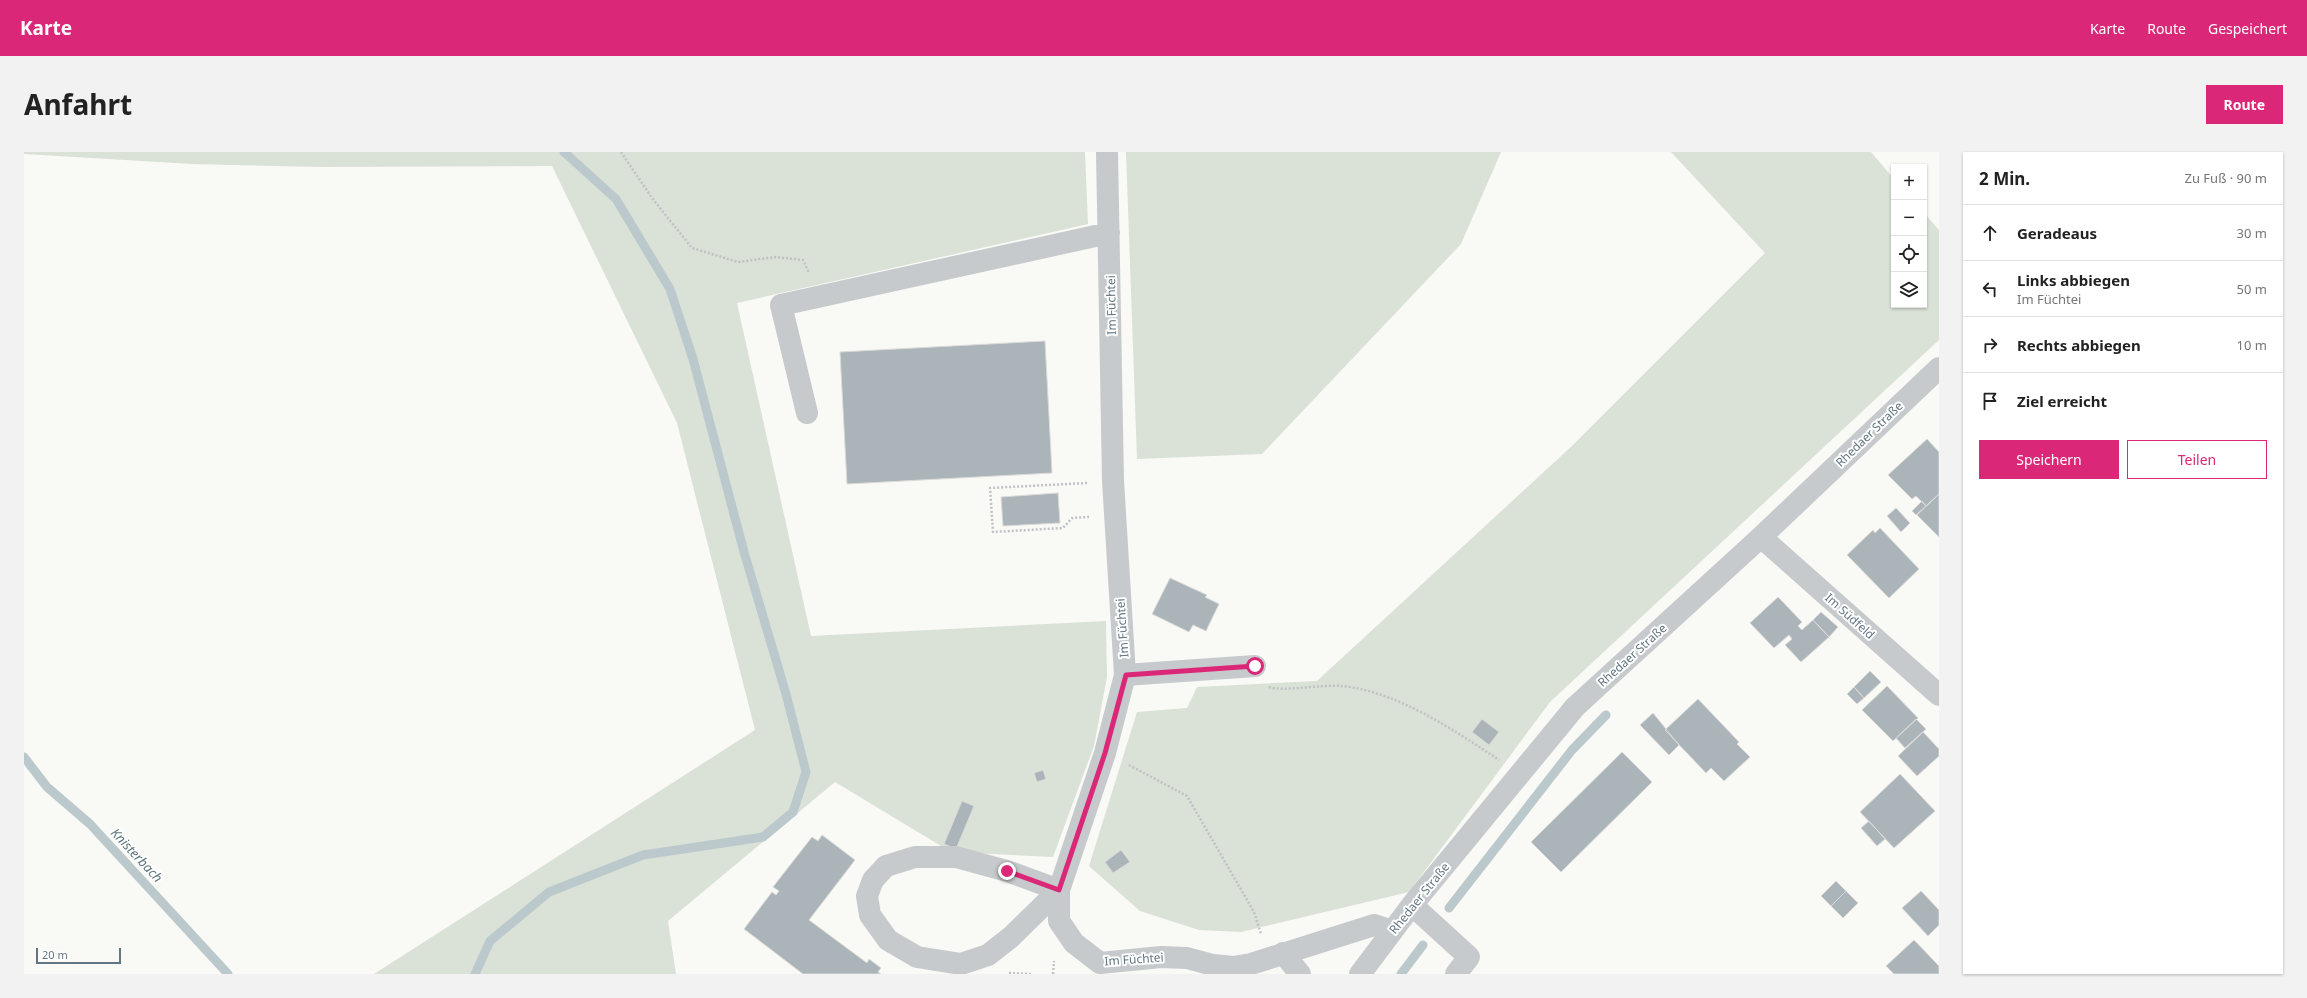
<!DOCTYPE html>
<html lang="de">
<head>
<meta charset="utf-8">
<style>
	:root { --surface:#fff; --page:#f2f2f2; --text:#222; --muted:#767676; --line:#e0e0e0; --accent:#db2777 }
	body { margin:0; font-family:"Noto Sans",sans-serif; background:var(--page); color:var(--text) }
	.controls { position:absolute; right:12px; top:12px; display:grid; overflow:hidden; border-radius:0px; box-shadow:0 1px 3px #0004 }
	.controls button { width:36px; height:36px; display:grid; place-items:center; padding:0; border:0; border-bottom:1px solid var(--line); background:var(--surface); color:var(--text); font:20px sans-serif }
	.scale { position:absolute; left:12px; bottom:10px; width:85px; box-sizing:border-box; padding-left:4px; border:2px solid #627582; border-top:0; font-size:11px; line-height:14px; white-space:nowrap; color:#627582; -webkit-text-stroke:3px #fff; paint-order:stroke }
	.stop { position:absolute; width:12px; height:12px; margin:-9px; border:3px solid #db2777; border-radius:50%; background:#fff }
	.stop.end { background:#db2777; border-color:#fff; box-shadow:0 1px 4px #0008 }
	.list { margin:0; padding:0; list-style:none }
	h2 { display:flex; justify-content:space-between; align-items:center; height:52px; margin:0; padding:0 16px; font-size:17px }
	h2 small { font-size:13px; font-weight:400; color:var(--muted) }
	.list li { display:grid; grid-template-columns:26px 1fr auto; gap:12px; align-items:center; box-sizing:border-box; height:56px; padding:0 16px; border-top:1px solid var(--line) }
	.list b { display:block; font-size:15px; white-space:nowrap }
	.list p { margin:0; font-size:13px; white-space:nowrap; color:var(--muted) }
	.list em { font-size:13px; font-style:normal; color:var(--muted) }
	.actions { display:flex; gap:8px; padding:12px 16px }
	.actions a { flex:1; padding:9px 0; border:1px solid var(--accent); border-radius:0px; text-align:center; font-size:14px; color:var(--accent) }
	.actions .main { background:var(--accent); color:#fff }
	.icon { flex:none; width:22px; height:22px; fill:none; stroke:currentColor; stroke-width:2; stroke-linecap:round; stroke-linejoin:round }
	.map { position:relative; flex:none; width:1915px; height:822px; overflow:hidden; border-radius:0px }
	header { display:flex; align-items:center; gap:24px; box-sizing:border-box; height:56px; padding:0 20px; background:var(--accent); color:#fff }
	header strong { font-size:19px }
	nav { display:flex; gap:22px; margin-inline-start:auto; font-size:14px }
	.intro { display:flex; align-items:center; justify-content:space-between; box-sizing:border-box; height:96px; padding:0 24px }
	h1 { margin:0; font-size:28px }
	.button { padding:10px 18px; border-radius:0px; background:var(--accent); color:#fff; font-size:14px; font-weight:700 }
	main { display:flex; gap:24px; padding:0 24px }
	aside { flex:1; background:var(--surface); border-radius:0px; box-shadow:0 1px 3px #0004 }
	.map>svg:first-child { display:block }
</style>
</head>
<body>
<header>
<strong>Karte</strong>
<nav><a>Karte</a><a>Route</a><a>Gespeichert</a></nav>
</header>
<div class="intro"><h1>Anfahrt</h1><a class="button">Route</a></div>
<main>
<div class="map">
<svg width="1915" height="822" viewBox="0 0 1915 822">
	<rect width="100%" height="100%" fill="#f9f9f6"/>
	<path fill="#dae1d7" d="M0 0H1061L1064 72 713 151 787 484 1082 469 1083 525 1070 594 1029 705 927 700 811 630 644 769 652 822H350L731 578 653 271 528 14 296 15 168 12 0 2Z
		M1102 0H1477L1437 92 1238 302 1113 307Z
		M1647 0H1847L1870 27V153H1900V61L1915 78V188L1526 550 1385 740 1217 780 1175 778 1116 759 1065 714 1113 560 1163 556 1173 535 1293 529 1549 293 1741 101Z"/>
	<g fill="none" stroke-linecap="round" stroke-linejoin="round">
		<path stroke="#bcc9cc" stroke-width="9" d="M0 605 23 635 66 672 204 822
			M1425 756 1548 598 1582 563
			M451 822 466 789 525 740 619 703 739 685 769 660 782 620 762 542 720 400 669 207 646 137 592 47 540 0
			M1377 822 1399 793"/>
	</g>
	<path fill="#aab4b9" stroke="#dbdad8" d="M1021 189 1028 321 823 332 816 200Z
		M1903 287 1915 300V342L1902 354 1892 344 1888 347 1864 323Z
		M1034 341 1036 371 979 374 977 345Z
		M1915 342V385L1893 363Z
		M1898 349 1902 354 1892 363 1888 359Z
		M1872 356 1886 371 1877 380 1863 364Z
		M1856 376 1895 417 1865 446 1823 403 1849 378 1851 381Z
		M1146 426 1183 443 1181 445 1195 452 1182 479 1169 473 1165 480 1128 462Z
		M1754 445 1778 470 1774 474 1778 478 1789 468 1805 485 1777 510 1761 493 1768 487 1765 483 1750 496 1726 471Z
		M1797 460 1814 475 1805 485 1789 468Z
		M1846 519 1857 530 1840 546 1830 535Z
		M1863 534 1894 566 1869 589 1838 558Z
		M1830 535 1840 546 1833 552 1823 542Z
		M1674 547 1715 590 1713 592 1726 605 1700 629 1687 616 1682 621 1641 578Z
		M1629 561 1655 593 1645 603 1616 573Z
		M1458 567 1475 580 1465 593 1448 580Z
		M1892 567 1902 577 1881 596 1872 586Z
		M1899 580 1915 597V604L1893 624 1874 604Z
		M1598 600 1628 630 1537 720 1507 690Z
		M1019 618 1022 627 1013 630 1010 621Z
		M1876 622 1911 659 1870 696 1836 660Z
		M938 649 950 654 932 697 920 692Z
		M1845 669 1861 687 1853 694 1837 676Z
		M798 683 831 708 785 768 843 811 845 807 857 816 854 820 857 822H779L720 777 748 740 752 743 755 739 749 735 788 685 794 689Z
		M1097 698 1106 710 1089 721 1081 710Z
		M1812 729 1822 739 1807 754 1797 744Z
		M1822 739 1834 751 1819 766 1807 754Z
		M1897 739 1915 758V773L1904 784 1878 756Z
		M1890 788 1915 814V822H1870L1862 814Z"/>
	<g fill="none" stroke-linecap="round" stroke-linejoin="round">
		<path stroke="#bfc2c4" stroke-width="2.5" stroke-dasharray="2 2" stroke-linecap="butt" d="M597 0 628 46 668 96 714 110 752 105 779 108 785 121
			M1063 331 966 336 969 380 1039 376 1048 366 1065 365
			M1245 535C1259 540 1299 532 1318 534 1372 539 1430 578 1475 608
			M1105 613 1163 644 1230 760 1237 782
			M985 821 1007 822
			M1029 822 1030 809"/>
		<path stroke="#c6cacd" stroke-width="22" d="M1083 0 1089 329 1101 523 1081 601 1035 738V769L1050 791 1076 811 1137 805 1163 806 1189 813 1209 815 1227 812 1350 773 1368 779
			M783 261 757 153 1085 81
			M1737 385 1915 543
			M1101 523 1231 514
			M891 705H932L983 719 1035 738 987 785 964 803 937 812 893 805 864 788 846 763 843 744 849 728 862 714Z
			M1388 753 1445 805 1432 822
			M1259 801 1276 822
			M1336 822 1388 753 1551 555 1737 385 1915 216"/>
	</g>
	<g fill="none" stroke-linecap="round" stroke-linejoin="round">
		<path stroke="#db2777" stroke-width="5" d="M983 719 1035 738 1081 601 1102 523 1231 514"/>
	</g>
	<g text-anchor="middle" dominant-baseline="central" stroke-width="4" stroke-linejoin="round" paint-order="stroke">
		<g font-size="12" fill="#627582" stroke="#fff">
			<text transform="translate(1087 153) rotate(-91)">Im Füchtei</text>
			<text transform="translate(1845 282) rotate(-44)">Rhedaer Straße</text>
			<text transform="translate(1826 464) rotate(42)">Im Südfeld</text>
			<text transform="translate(1098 476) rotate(-94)">Im Füchtei</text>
			<text transform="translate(1608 503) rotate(-42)">Rhedaer Straße</text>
			<text transform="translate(1395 746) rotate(-51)">Rhedaer Straße</text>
			<text transform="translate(1110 807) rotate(-4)">Im Füchtei</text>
		</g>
		<g font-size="13" font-style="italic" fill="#5e747c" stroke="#fff">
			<text transform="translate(113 703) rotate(47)">Knisterbach</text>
		</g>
	</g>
</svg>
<div class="controls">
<button>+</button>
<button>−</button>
<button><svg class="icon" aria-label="locate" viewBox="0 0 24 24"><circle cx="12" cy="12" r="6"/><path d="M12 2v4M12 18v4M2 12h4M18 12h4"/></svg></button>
<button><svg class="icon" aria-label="layers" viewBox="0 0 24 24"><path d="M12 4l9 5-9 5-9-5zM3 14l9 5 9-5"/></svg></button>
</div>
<div class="scale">20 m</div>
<div class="stop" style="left:1231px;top:514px"></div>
<div class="stop end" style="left:983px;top:719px"></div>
</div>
<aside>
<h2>2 Min.<small>Zu Fuß · 90 m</small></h2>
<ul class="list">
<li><svg class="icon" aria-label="ahead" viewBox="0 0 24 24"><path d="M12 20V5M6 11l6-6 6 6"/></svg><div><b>Geradeaus</b></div><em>30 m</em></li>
<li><svg class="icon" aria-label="left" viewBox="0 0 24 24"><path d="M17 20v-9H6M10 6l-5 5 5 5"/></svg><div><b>Links abbiegen</b><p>Im Füchtei</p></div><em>50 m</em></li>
<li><svg class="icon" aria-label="right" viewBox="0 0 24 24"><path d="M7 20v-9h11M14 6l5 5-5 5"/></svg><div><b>Rechts abbiegen</b></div><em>10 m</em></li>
<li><svg class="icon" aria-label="arrive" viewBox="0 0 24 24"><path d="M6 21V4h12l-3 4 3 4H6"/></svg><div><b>Ziel erreicht</b></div></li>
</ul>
<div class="actions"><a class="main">Speichern</a><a>Teilen</a></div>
</aside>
</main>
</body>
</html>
